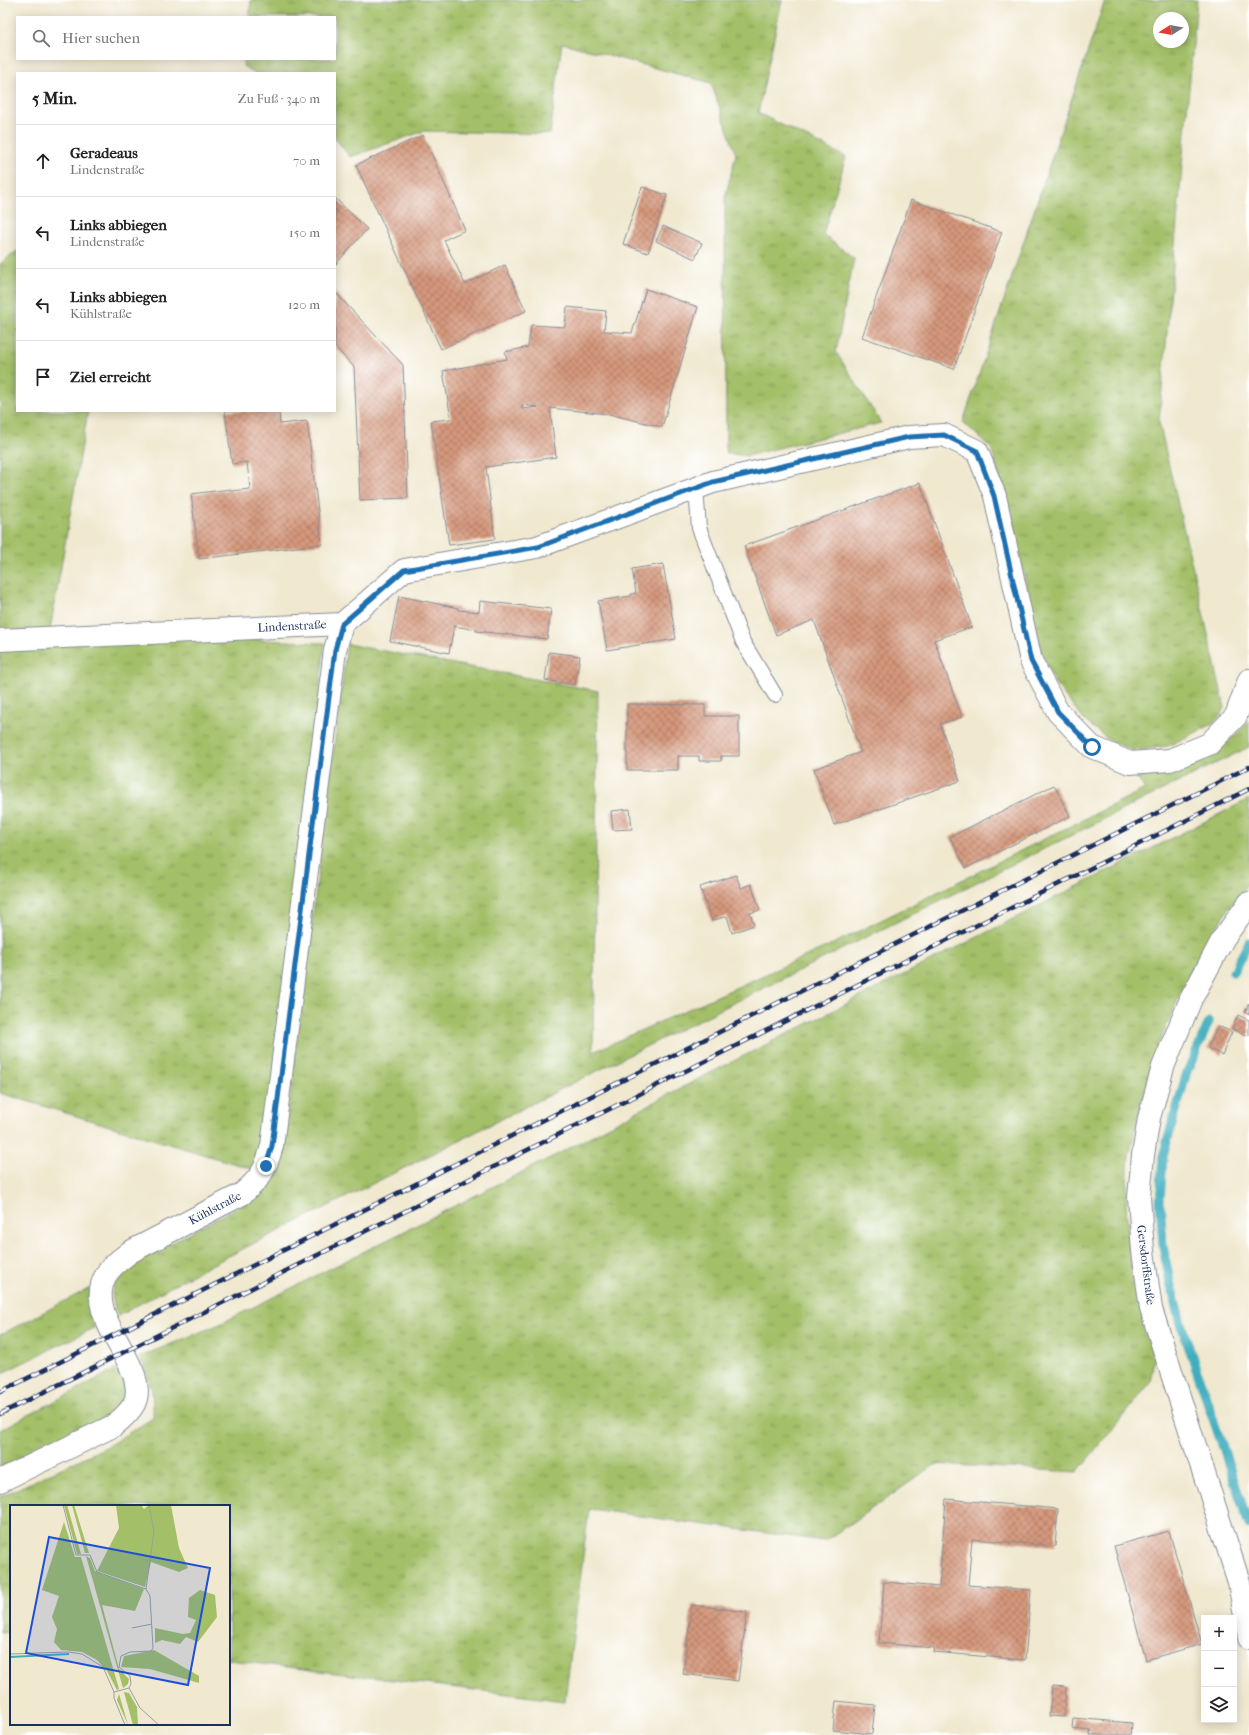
<!DOCTYPE html>
<html lang="de">
<head>
<meta charset="utf-8">
<style>
	:root { --surface:#fff; --page:#f6f6f6; --text:#202124; --muted:#757577; --line:#e0e0e0 }
	body { margin:0; font-family:"IM FELL French Canon",serif; background:var(--page); color:var(--text) }
	.controls { position:absolute; right:12px; bottom:12px; display:grid; overflow:hidden; border-radius:0px; box-shadow:0 2px 10px #0003 }
	.controls button { width:36px; height:36px; display:grid; place-items:center; padding:0; border:0; border-bottom:1px solid var(--line); background:var(--surface); color:var(--text); font:20px sans-serif }
	.compass { position:absolute; left:1153px; top:12px; width:36px; height:36px; border-radius:50%; background:var(--surface); box-shadow:0 2px 10px #0003; rotate:259deg }
	.stop { position:absolute; width:12px; height:12px; margin:-9px; border:3px solid #1f6fb2; border-radius:50%; background:#fff }
	.stop.end { background:#1f6fb2; border-color:#fff; box-shadow:0 1px 4px #0008 }
	.list { margin:0; padding:0; list-style:none }
	h2 { display:flex; justify-content:space-between; align-items:center; height:52px; margin:0; padding:0 16px; font-size:17px }
	h2 small { font-size:13px; font-weight:400; color:var(--muted) }
	.list li { display:grid; grid-template-columns:26px 1fr auto; gap:12px; align-items:center; box-sizing:border-box; height:72px; padding:0 16px; border-top:1px solid var(--line) }
	.list b { display:block; font-size:15px; white-space:nowrap }
	.list p { margin:0; font-size:13px; white-space:nowrap; color:var(--muted) }
	.list em { font-size:13px; font-style:normal; color:var(--muted) }
	.icon { flex:none; width:22px; height:22px; fill:none; stroke:currentColor; stroke-width:2; stroke-linecap:round; stroke-linejoin:round }
	.map { position:relative; flex:none; width:1249px; height:1735px; overflow:hidden }
	.search { position:absolute; background:var(--surface); box-shadow:0 2px 10px #0003; left:16px; top:16px; width:320px; height:44px; display:flex; align-items:center; gap:10px; box-sizing:border-box; padding:0 14px; border-radius:0px; color:var(--muted); font-size:15px }
	.panel { position:absolute; background:var(--surface); box-shadow:0 2px 10px #0003; left:16px; top:72px; width:320px; height:340px; border-radius:0px }
	.map>svg:first-child { display:block }
</style>
</head>
<body>
<div class="map">
<svg width="1249" height="1735" viewBox="0 0 1249 1735">
	<defs>
		<pattern id="grass-tufts" width="24" height="20" patternUnits="userSpaceOnUse"><rect width="24" height="20" fill="#a3bf67"/><path d="M3 7l-1-3M5 7V3M7 7l1-3M15 17l-1-3M17 17v-4M19 17l1-3" fill="none" stroke="#849c58"/></pattern>
		<pattern id="building-cross-hatch" width="8" height="8" patternUnits="userSpaceOnUse"><rect width="8" height="8" fill="#d5987c"/><path d="M0 0l8 8M0 8l8-8" fill="none" stroke="#ac7c69"/></pattern>
	</defs>
	<rect width="100%" height="100%" fill="#fff"/>
	<filter id="ink" filterUnits="userSpaceOnUse"><feTurbulence type="fractalNoise" baseFrequency=".025" numOctaves="2"/><feDisplacementMap in="SourceGraphic" scale="8" xChannelSelector="R" yChannelSelector="G"/><feConvolveMatrix kernelMatrix="1 2 1 2 8 2 1 2 1" color-interpolation-filters="sRGB"/></filter>
	<filter id="wash" filterUnits="userSpaceOnUse"><feTurbulence type="fractalNoise" baseFrequency=".012" numOctaves="4" result="noise"/><feDisplacementMap in="SourceGraphic" scale="16" xChannelSelector="R" yChannelSelector="G"/><feGaussianBlur stdDeviation="0.9" result="paint"/><feColorMatrix in="noise" values="0 0 0 0 0 0 0 0 0 0 0 0 0 0 0 0 0 1.4 0 .05"/><feComposite in="paint" operator="in"/></filter>
	<g filter="url(#wash)">
		<rect width="100%" height="100%" fill="#f0e8cf"/>
		<path fill="url(#grass-tufts)" stroke="#5f7762" fill-rule="evenodd" d="M251 0H782L758 113 846 157 823 235 854 258 836 352 881 423 746 456 726 453 725 198 736 154 711 83 562 43 550 134 424 131 350 157 335 138V73H254L243 66 244 59H335V17H249Z
			M1105 0H1197L1159 422 1225 708 1218 719 1207 727 1168 746 1134 751 1109 740 1084 720 1055 683 1041 652 1010 512 991 448 963 422ZM1159 18H1183V42H1159Z
			M17 251V411H88L50 630 325 643 270 1122 262 1152 252 1169 0 1093V264Z
			M347 644 598 691 593 1052 837 942 1145 789 1136 777C1147 775 1158 773 1169 770 1193 763 1236 742 1249 720V747L639 1050 201 1270 118 1316C106 1287 113 1280 136 1262L250 1200 283 1153Z
			M1249 799V883L1234 901 1213 932 1182 990 1158 1046 1141 1103 1129 1156 1126 1202 1129 1253 1142 1312 1154 1359 1150 1383 1077 1472 936 1464 825 1541 589 1509 565 1701 229 1660V1506H11V1633L0 1632V1497L106 1447 153 1418C154 1393 151 1380 139 1357L220 1324 558 1154 667 1095Z
			M90 1288 89 1306 94 1328 0 1374V1335Z
			M116 1369 121 1377 125 1392 120 1406 102 1419 0 1468V1430Z"/>
		<g fill="none" stroke-linecap="round" stroke-linejoin="round">
			<path stroke="#41aebe" stroke-width="9" d="M1233 972 1249 942
				M1209 1022 1187 1072 1163 1156 1160 1202 1163 1246 1170 1282 1183 1330 1249 1525"/>
		</g>
		<g id="blocks">
			<path fill="url(#building-cross-hatch)" fill-rule="evenodd" d="M423 135 465 230 444 240 465 284 505 265 526 311 441 349 356 165Z
				M642 187 667 195 648 253 623 244Z
				M335 198 367 229 335 265Z
				M911 200 1002 232 954 369 862 337Z
				M663 226 702 243 695 259 656 241Z
				M646 289 698 307 662 427 609 414 550 408 556 457 486 467 495 539 449 545 431 421 451 419 443 371 507 359 505 352 528 347 531 325 565 327 567 307 606 311 604 331 632 333ZM522 405 538 407 522 409Z
				M335 292 403 365 408 498 360 500 354 367 335 347Z
				M225 411H279L280 424 307 421 322 544 199 559 191 494 231 489V491L250 489 247 462 232 464Z
				M920 483 972 627 934 640 962 717 940 724 960 781 834 825 814 769 861 752 814 620 776 635 744 546Z
				M663 564 676 639 607 650 598 601 631 596V594L636 593 632 569Z
				M399 596 458 608V610L479 612 480 601 551 609 547 639 476 631 477 630 454 626 449 653 390 641Z
				M549 652 580 656 575 685 545 680Z
				M627 704 705 705V716H739V756H721V761H699V756H678V770H627Z
				M1054 785 1070 816 966 868 950 837Z
				M630 809 632 829 613 830 611 811Z
				M736 875 741 888 751 884 760 910 750 913 754 925 732 933 727 916 712 921 700 887Z
				M1249 1003V1014L1245 1012Z
				M1238 1015 1249 1020V1036L1232 1029Z
				M1218 1026 1232 1032 1222 1055 1208 1048Z
				M946 1499 1058 1509 1055 1546 972 1539 968 1585 1031 1590 1025 1660 933 1652 934 1648 879 1643 884 1582 939 1587Z
				M1169 1531 1202 1644 1146 1660 1114 1546Z
				M692 1605 747 1612 738 1681 683 1674Z
				M1052 1686 1066 1687 1064 1717 1049 1716Z
				M836 1701 875 1705 872 1734 833 1730Z
				M1073 1718 1132 1723 1131 1735H1090L1091 1731 1072 1729Z"/>
		</g>
	</g>
	<g filter="url(#ink)">
		<use href="#blocks" fill-opacity="0" stroke="#868c96" stroke-width="1"/>
		<g fill="none" stroke-linecap="round" stroke-linejoin="round">
			<defs>
				<path id="service" d="M696 488 699 528 743 642 775 695"/>
				<path id="minor" d="M0 640 342 624 404 570 537 547 713 482 909 437 944 435 977 451 995 496 1031 661 1058 712 1092 747 1130 763 1170 760 1209 744 1236 716 1249 680
					M1249 903 1223 939 1191 999 1163 1067 1149 1118 1143 1155 1139 1197 1143 1251 1151 1309 1239 1582 1249 1638
					M0 1481 113 1426C122 1419 129 1413 134 1404 152 1367 81 1318 106 1275 111 1266 121 1259 130 1252L242 1194C261 1178 265 1171 272 1146L335 650 342 624"/>
			</defs>
			<use href="#service" stroke="#868c96" stroke-width="16"/>
			<use href="#minor" stroke="#868c96" stroke-width="24"/>
			<use href="#service" stroke="#fff" stroke-width="14"/>
			<use href="#minor" stroke="#fff" stroke-width="22"/>
			<defs>
				<path id="rail" d="M0 1392 1249 767
					M0 1414 1249 789"/>
			</defs>
			<use href="#rail" stroke="#1b2f5e" stroke-width="4.5"/>
			<use href="#rail" stroke="#fff" stroke-width="3" stroke-dasharray="9" stroke-linecap="butt"/>
		</g>
	</g>
	<g fill="none" stroke-linecap="round" stroke-linejoin="round" filter="url(#ink)">
		<path stroke="#1f6fb2" stroke-width="5" d="M266 1166 272 1146 335 650 342 624 404 570 538 547 713 482 909 437 944 435 977 451 994 496 1031 661 1058 712 1092 747"/>
	</g>
	<g text-anchor="middle" dominant-baseline="central" stroke-width="3" stroke-linejoin="round" paint-order="stroke">
		<g font-size="12" fill="#1b2f5e" stroke="#fff">
			<text transform="translate(292 626) rotate(-3)">Lindenstraße</text>
			<text transform="translate(215 1208) rotate(-28)">Kühlstraße</text>
			<text transform="translate(1146 1265) rotate(83)">Gersdorffstraße</text>
		</g>
	</g>
	<g transform="translate(10 1505)">
		<rect width="220" height="220" fill="#f0e8cf"/>
		<path d="M54 0H57L71 49H67ZM62 0H64L79 48H75ZM106 0H131L134 4 139 0H161L169 43 178 63 169 67 141 57 135 82 87 66 109 23ZM54 17 65 52H71L109 184 107 185 97 166 87 155 72 147 51 145 44 137 47 124 42 112 49 91 32 85ZM76 51 80 53 85 66 134 84 125 106 92 100 109 164 119 174 118 179 113 183ZM190 85 205 90 207 112 188 137 176 132 170 139 152 135 145 138V123L173 129 180 128 186 115 178 112 179 93ZM144 145 189 171V178L140 164 111 162 114 151ZM114 187 119 188 127 202 128 220H123ZM109 189 118 220 107 195Z" fill="#a3bf67"/>
		<path fill="none" stroke="#41aebe" stroke-width="2" d="M0 152 59 149"/>
		<path fill="none" stroke="#9b9ea2" stroke-width="1" d="M53 0 66 50H80L87 67 136 84M122 123 142 119M0 149 58 147 72 149 93 162 104 187M119 183 130 203 149 220M104 187 119 183 121 179 120 171 109 162 111 151 120 147 141 146 143 143 140 91 136 84 144 26 139 0M104 187V193L115 220"/>
		<path fill="#1d4ed8" fill-opacity="0.15" stroke="#1d4ed8" stroke-width="2" d="M39 32 200 63 178 180 16 148Z"/>
		<rect width="220" height="220" fill="none" stroke="#1b2f5e" stroke-width="2"/>
	</g>
</svg>
<div class="controls">
<button>+</button>
<button>−</button>
<button><svg class="icon" aria-label="layers" viewBox="0 0 24 24"><path d="M12 4l9 5-9 5-9-5zM3 14l9 5 9-5"/></svg></button>
</div>
<svg class="compass" viewBox="-18 -18 36 36"><path d="M0-13l5 13h-10z" fill="#e53935"/><path d="M0 13l5-13h-10z" fill="#757577"/></svg>
<div class="stop" style="left:1092px;top:747px"></div>
<div class="stop end" style="left:266px;top:1166px"></div>
<div class="search"><svg class="icon" aria-label="search" viewBox="0 0 24 24"><circle cx="10" cy="10" r="6"/><path d="M15 15l6 6"/></svg>Hier suchen</div>
<section class="panel">
<h2>5 Min.<small>Zu Fuß · 340 m</small></h2>
<ul class="list">
<li><svg class="icon" aria-label="ahead" viewBox="0 0 24 24"><path d="M12 20V5M6 11l6-6 6 6"/></svg><div><b>Geradeaus</b><p>Lindenstraße</p></div><em>70 m</em></li>
<li><svg class="icon" aria-label="left" viewBox="0 0 24 24"><path d="M17 20v-9H6M10 6l-5 5 5 5"/></svg><div><b>Links abbiegen</b><p>Lindenstraße</p></div><em>150 m</em></li>
<li><svg class="icon" aria-label="left" viewBox="0 0 24 24"><path d="M17 20v-9H6M10 6l-5 5 5 5"/></svg><div><b>Links abbiegen</b><p>Kühlstraße</p></div><em>120 m</em></li>
<li><svg class="icon" aria-label="arrive" viewBox="0 0 24 24"><path d="M6 21V4h12l-3 4 3 4H6"/></svg><div><b>Ziel erreicht</b></div></li>
</ul>
</section>
</div>
</body>
</html>
